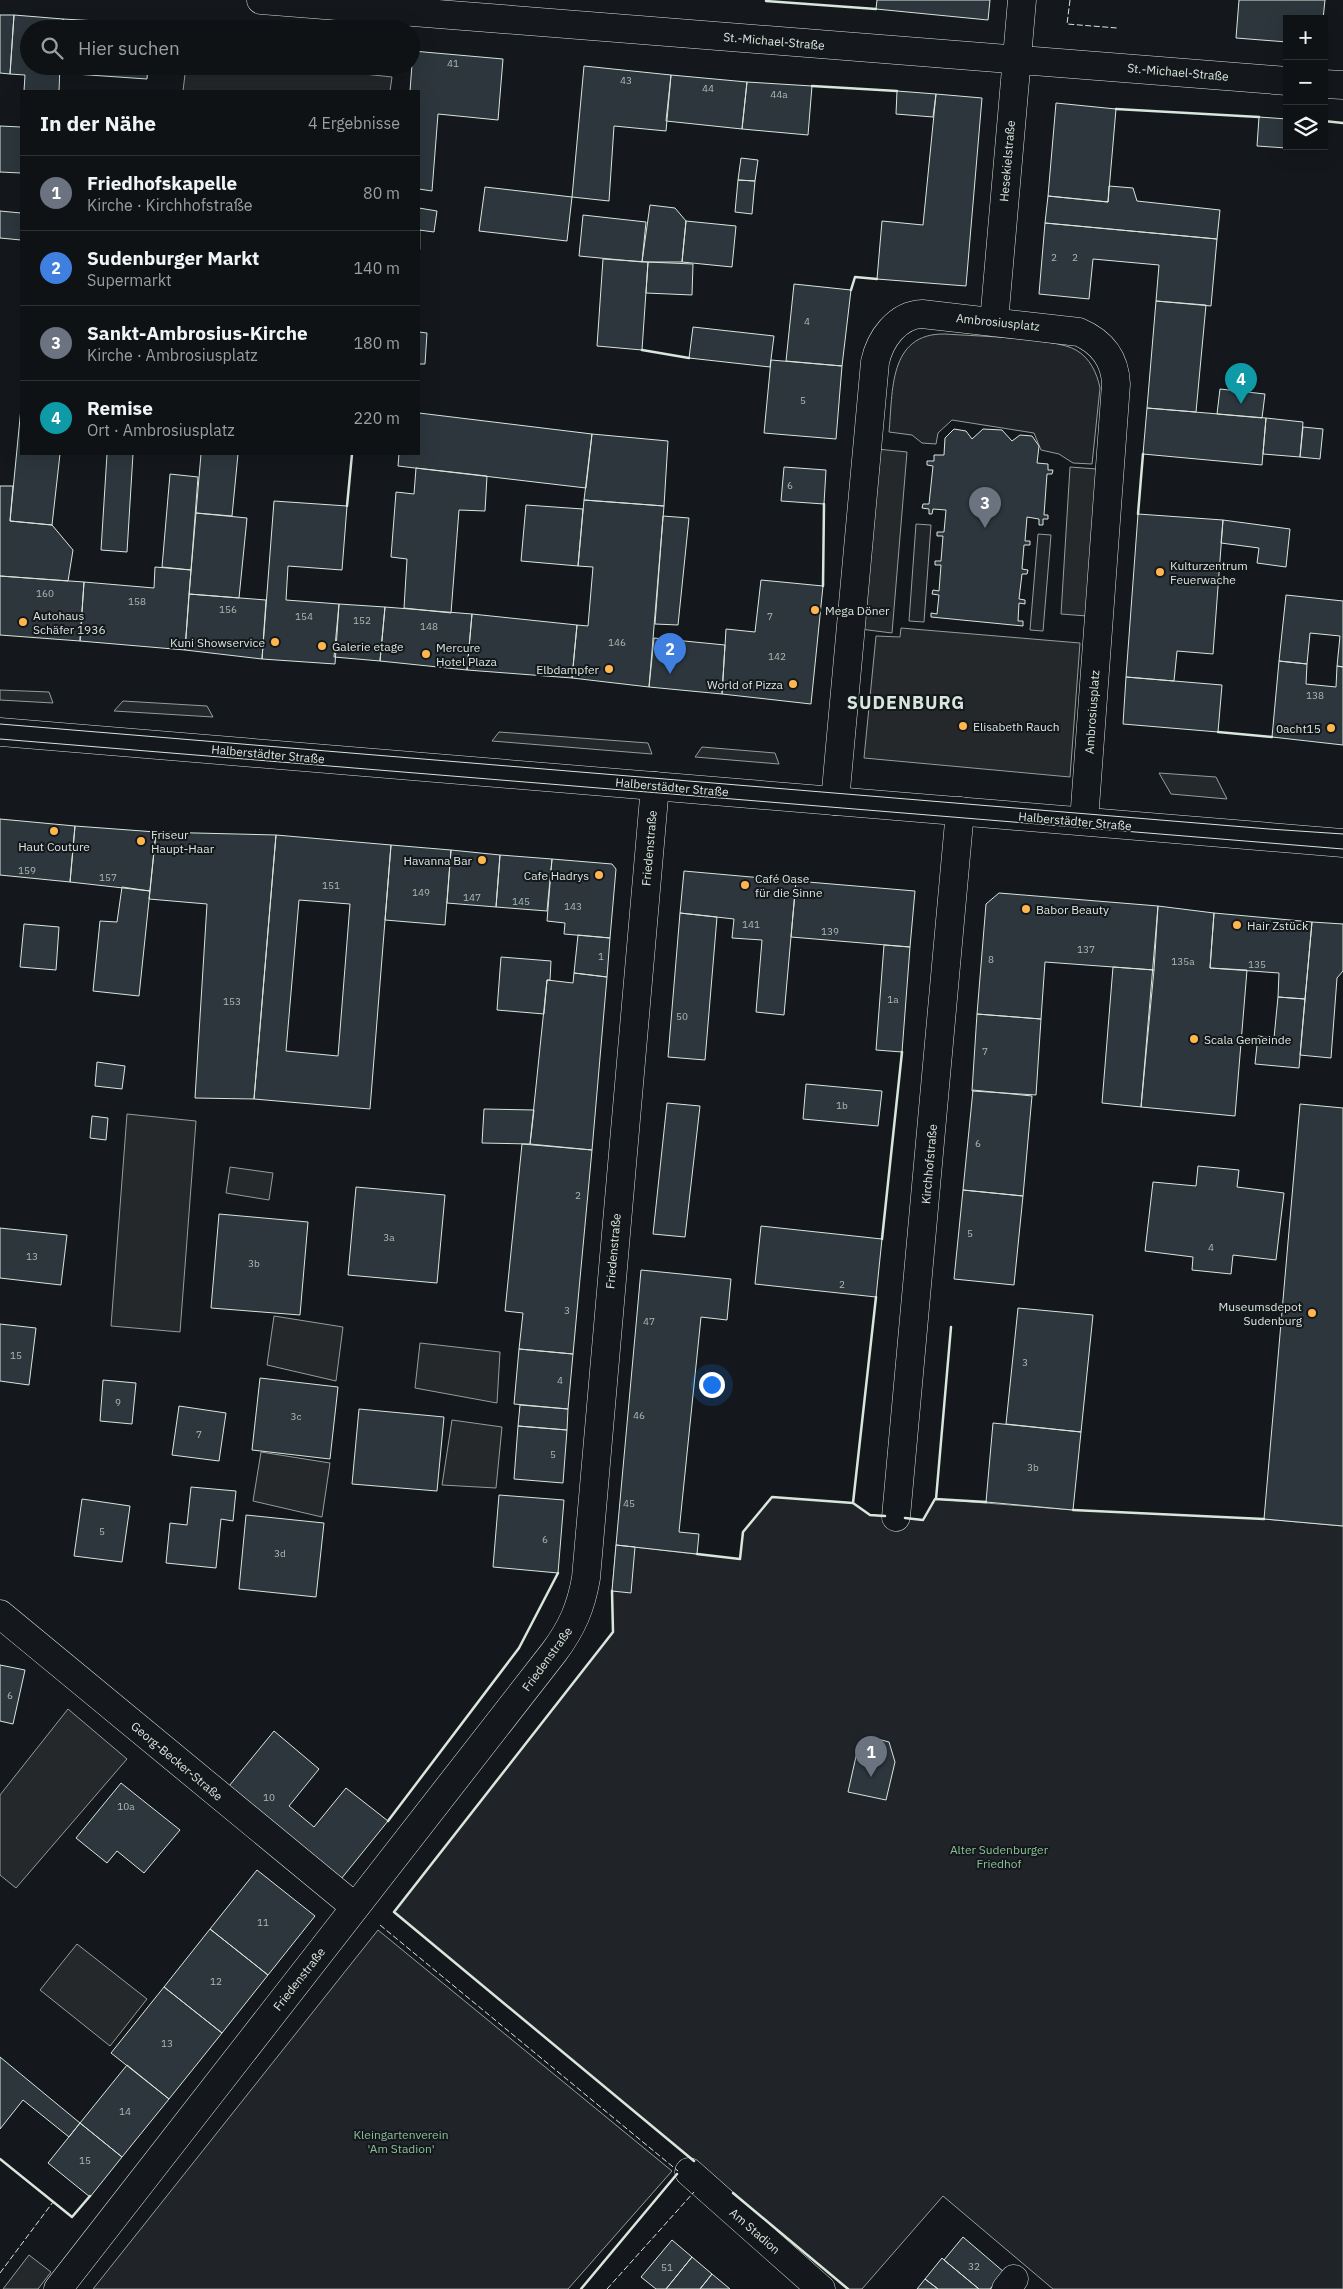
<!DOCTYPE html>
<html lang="de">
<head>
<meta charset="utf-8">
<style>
	:root { --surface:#0f1215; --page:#181b1e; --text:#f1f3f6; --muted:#9b9ea0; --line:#2f3234; --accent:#ffb74d }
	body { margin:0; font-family:"IBM Plex Sans",sans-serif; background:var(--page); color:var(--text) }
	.controls { position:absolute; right:15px; top:15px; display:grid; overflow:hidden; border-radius:0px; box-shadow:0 5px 20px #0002 }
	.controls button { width:45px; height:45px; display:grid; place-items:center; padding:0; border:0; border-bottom:1px solid var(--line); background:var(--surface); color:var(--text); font:25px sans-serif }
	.you { position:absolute; left:711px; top:1384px; width:18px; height:18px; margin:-12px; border:4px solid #fff; border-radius:50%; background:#1a73e8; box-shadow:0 0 0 8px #1a73e833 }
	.badge { display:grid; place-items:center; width:32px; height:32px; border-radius:50%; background:var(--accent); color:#fff; font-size:16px; font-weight:700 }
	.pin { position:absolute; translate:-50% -41px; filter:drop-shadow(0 1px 2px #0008) }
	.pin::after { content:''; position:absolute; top:26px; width:18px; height:15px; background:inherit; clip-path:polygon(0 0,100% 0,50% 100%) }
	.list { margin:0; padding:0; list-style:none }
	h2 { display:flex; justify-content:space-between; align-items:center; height:65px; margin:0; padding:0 20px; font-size:21px }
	h2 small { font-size:16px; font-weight:400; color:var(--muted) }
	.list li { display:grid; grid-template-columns:32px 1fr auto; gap:15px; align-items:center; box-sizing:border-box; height:75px; padding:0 20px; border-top:1px solid var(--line) }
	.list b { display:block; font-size:19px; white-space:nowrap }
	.list p { margin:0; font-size:16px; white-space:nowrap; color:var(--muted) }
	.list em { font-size:16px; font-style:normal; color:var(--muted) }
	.icon { flex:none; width:28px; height:28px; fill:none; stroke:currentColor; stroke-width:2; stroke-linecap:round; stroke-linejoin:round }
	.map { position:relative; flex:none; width:1343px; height:2289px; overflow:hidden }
	.search { position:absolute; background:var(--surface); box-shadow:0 5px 20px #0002; left:20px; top:20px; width:400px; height:55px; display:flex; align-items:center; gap:12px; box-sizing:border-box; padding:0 18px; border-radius:28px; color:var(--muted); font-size:19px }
	.panel { position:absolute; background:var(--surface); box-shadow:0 5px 20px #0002; left:20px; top:90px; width:400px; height:365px; border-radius:0px }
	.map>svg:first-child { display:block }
</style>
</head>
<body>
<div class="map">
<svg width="1343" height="2289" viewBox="0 0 1343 2289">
	<rect width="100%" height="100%" fill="#14181c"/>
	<path fill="#202428" stroke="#939e99" d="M945 334C973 336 1056 338 1076 350 1090 358 1097 373 1100 388L1092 464 1073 463 1059 454 1041 450 1034 433 952 420 938 433 936 444 922 443 912 435 889 432C893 392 888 333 945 334Z
		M916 524 931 525 924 622 909 621Z
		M1038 534 1051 535 1043 631 1030 630Z
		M772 1497 853 1503 870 1515 923 1520 935 1499 1073 1510 1264 1519 1343 1526V2289H1053L943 2196 862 2289H848L394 1912 613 1632 612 1591 616 1545 740 1559 743 1532Z
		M378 1930 672 2171 568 2289H93Z"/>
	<path fill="#24282b" stroke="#939e99" d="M186 66H289L392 77 390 91H183Z
		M867 448 907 452 892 633 852 628Z
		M1070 467 1110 470 1100 617 1061 614Z
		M901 628 1080 643 1070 777 864 758 876 636 900 637Z
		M0 690 49 692 53 703 0 700Z
		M123 701 207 706 213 717 114 711Z
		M499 732 648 743 652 754 492 741Z
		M702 747 775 753 779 764 695 757Z
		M1159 773 1216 777 1227 799 1171 794Z
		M127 1114 196 1121 180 1332 111 1326Z
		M230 1167 273 1173 269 1200 226 1193Z
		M274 1316 343 1327 336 1381 267 1365Z
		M420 1343 500 1352 497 1403 415 1388Z
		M452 1420 502 1427 496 1488 442 1485Z
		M261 1452 330 1463 322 1517 253 1501Z
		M68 1709 127 1759 16 1888 0 1875V1795Z
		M77 1944 147 1999 110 2046 40 1990Z
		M29 2255 51 2272 38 2289H3Z"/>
	<path fill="#2c363c" stroke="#d8e6dc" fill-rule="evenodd" d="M877 0H990L988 20 876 9Z
		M1239 0H1325L1323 19H1287V42L1236 38Z
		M0 15H14L10 74 0 73Z
		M14 15 63 19V29H29V66H60L59 91H24L25 75 10 74Z
		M63 19 150 24V29H63Z
		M413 51 503 59 498 120 438 114 432 191 419 189V91H410Z
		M60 66H148L147 79 60 73Z
		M584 66 671 75 666 131 614 126 609 201 572 197Z
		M671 75 747 82 742 129 666 121Z
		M747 82 812 86 808 135 742 129Z
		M897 91 936 94 933 117 896 114Z
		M936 94 982 98 966 286 877 279 882 221 923 225Z
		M1056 103 1116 109 1108 202 1048 196Z
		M1259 117 1287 119 1286 148 1257 146Z
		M0 126 21 127V173L0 172Z
		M741 158 758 160 755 181 738 180Z
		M738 180 755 181 752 214 735 212Z
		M1109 186 1133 188 1137 201 1220 210 1217 239 1045 223 1048 196 1108 202Z
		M485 187 572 197 567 241 479 231Z
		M650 205 675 208 686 221 682 262H642Z
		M419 208 437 211 434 232 419 230Z
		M0 211 21 213V240L0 238Z
		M583 215 646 222 642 262 579 256Z
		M686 221 736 226 732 267 682 262Z
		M1045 223 1217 239 1211 306 1156 301 1159 265 1093 259 1089 299 1039 294Z
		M603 259 648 262 642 350 597 346Z
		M648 262 693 264 692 295 646 293Z
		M794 284 851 290 842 366 786 361Z
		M1156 301 1206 305 1196 412 1147 408Z
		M693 327 774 336 770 367 689 358Z
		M419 332 427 333 425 364H419Z
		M771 360 842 366 836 439 764 433Z
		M1220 389 1265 394 1262 418 1217 414Z
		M21 408V454H60L52 525 10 521Z
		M1147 408 1266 418 1262 465 1143 454Z
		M419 413 592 434 586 488 398 466 399 454H419Z
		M1266 418 1303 422 1300 457 1263 454Z
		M1303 427 1323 429 1320 459 1300 457Z
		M954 429 966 431 972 439 983 429 1002 430 1012 441 1020 435 1032 436 1039 446 1037 463 1048 464V470H1053L1052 474H1047L1044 515H1048V519H1043V525H1039V519L1027 517 1025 541H1030V545H1024L1022 569 1028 570 1027 574H1022L1019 599 1025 600V604L1019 603 1018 621H1023V626L931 617V613L937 614 939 595 932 594 933 590 939 591 941 565H935V561H941L943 536H937V532H944L946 510 933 509 932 514H929V509L922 508 923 504H929L933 466 927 465V461H934V455H944L945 438Z
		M592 434 668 441 664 506 584 500Z
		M107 454H133L127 552 101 550Z
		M201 454H238L232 516 196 513Z
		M784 467 826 470 824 504 781 501Z
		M416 468 487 476 485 511 459 510 451 613 404 608 407 559 391 557 396 492 414 494Z
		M170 474 198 477 191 570 162 567Z
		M0 486H13L10 521 52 525 73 550 68 581 0 576Z
		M584 500 664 506 649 687 572 678 577 625 588 626 593 567 578 566Z
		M274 501 347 506 342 570 288 566 286 600 339 604 335 664 262 659Z
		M526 505 583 509 578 566 521 561Z
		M196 513 247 518 239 598 189 594Z
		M1138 514 1223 520 1213 654 1177 651 1174 681 1126 677Z
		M663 516 689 518 678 625 655 624Z
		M1223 520 1290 529 1286 567 1257 563 1259 548 1221 543Z
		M155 567 191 570 185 650 80 641 84 582 154 588Z
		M0 576 84 582 80 641 0 635Z
		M761 580 823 586 811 704 722 694 726 629 755 632Z
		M189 594 266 600 262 659 185 650Z
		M1286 595 1343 601V667L1337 666 1340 636 1310 633 1307 664 1279 661Z
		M339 604 385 607 380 661 334 657Z
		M385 607 472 614 467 670 380 661Z
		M472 614 577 625 572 678 467 670Z
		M654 638 725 645 722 694 649 687Z
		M1279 661 1307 664 1306 684 1336 687 1337 666 1343 667V745L1272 737Z
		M1126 677 1222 685 1218 732 1123 724Z
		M0 819 75 826 70 882 0 875Z
		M75 826 156 832 150 891 70 882Z
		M156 832 276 835 254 1099 195 1098 207 904 149 899Z
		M276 835 391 845 370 1109 254 1099ZM299 900 350 904 338 1056 286 1051Z
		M391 845 451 850 445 925 385 920Z
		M451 850 500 855 496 907 447 903Z
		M500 855 552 859 547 911 496 907Z
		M552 859 612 864 616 869 610 938 564 934 565 923 547 921Z
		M684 871 796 881 784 1015 756 1012 762 940 732 938 734 919 680 913Z
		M796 881 915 891 910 947 791 937Z
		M122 887 150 891 139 996 93 991 100 921 117 922Z
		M999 893 1158 906 1154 970 1045 962 1041 1019 977 1014 986 904Z
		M1158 906 1214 913 1210 968 1247 970 1235 1116 1141 1107Z
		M680 913 717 917 705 1060 668 1057Z
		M1214 913 1312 922 1305 999 1278 997 1279 973 1210 968Z
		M1312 922 1343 924V971L1337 978 1331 1058 1300 1055Z
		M24 924 59 927 56 970 20 967Z
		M578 935 610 938 607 977 574 973Z
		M884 945 910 947 902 1052 876 1050Z
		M501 957 551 961 550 980H547L544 1014 497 1010Z
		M1113 967 1154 970 1141 1107 1102 1103Z
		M574 973 607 977 592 1150 530 1144 547 980 573 983Z
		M1278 997 1305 999 1299 1068 1255 1064 1258 1036 1274 1038Z
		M977 1014 1041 1019 1036 1095 972 1091Z
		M97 1062 125 1066 122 1089 95 1086Z
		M806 1084 882 1091 878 1126 803 1119Z
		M973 1090 1032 1096 1023 1196 963 1190Z
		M667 1103 700 1106 685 1237 653 1234Z
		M1300 1104 1343 1108V1526L1264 1519Z
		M484 1109 534 1110 530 1144 482 1143Z
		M92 1116 108 1118 106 1140 90 1138Z
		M522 1144 592 1150 573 1354 519 1349 523 1313 505 1311Z
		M1198 1166 1239 1170 1237 1187 1284 1193 1276 1260 1233 1255 1231 1274 1192 1270 1193 1257 1145 1251 1153 1182 1196 1186Z
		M356 1187 445 1195 437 1283 348 1275Z
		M963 1190 1023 1196 1014 1285 954 1279Z
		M219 1214 308 1222 300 1315 211 1308Z
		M761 1226 882 1239 876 1297 755 1284Z
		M0 1228 67 1235 61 1285 0 1278Z
		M641 1270 731 1279 727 1320 701 1317 679 1532 699 1534 697 1554 616 1545Z
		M1018 1308 1093 1315 1081 1432 1006 1424Z
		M0 1324 36 1328 29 1385 0 1381Z
		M519 1349 573 1354 568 1409 514 1404Z
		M260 1378 338 1387 330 1459 252 1450Z
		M103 1380 136 1383 132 1424 100 1421Z
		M520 1405 568 1409 567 1430 518 1426Z
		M179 1406 226 1413 219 1461 172 1455Z
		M359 1409 444 1417 437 1491 352 1484Z
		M993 1423 1081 1432 1073 1510 986 1502Z
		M518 1426 567 1430 563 1483 514 1479Z
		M191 1487 236 1491 233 1521 221 1519 216 1568 166 1563 170 1523 187 1525Z
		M499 1495 564 1500 558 1573 493 1567Z
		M82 1499 130 1506 122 1562 74 1556Z
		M246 1515 324 1523 316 1597 239 1589Z
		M616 1545 635 1547 631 1593 612 1591Z
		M0 1665 25 1670 13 1724 0 1721Z
		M274 1731 319 1769 289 1806 314 1827 346 1788 388 1821 341 1879 229 1786Z
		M870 1737 889 1742 895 1762 886 1800 848 1792 857 1752Z
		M121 1783 180 1830 144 1873 117 1851 107 1863 76 1838Z
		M257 1870 315 1916 268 1975 210 1929Z
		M210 1929 268 1975 222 2033 164 1987Z
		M164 1987 222 2033 169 2099 111 2053Z
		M0 2057 80 2123 69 2137 23 2100 0 2129Z
		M127 2065 169 2099 122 2157 80 2123Z
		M80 2123 122 2157 90 2197 48 2163Z
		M963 2237 1004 2272 990 2289H979L944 2260Z
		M672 2240 692 2257 666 2289H656L641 2277Z
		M692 2257 712 2274 700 2289H666Z
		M942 2258 944 2260 979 2289H938L925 2279Z
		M712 2274 730 2289H700Z
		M925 2279 938 2289H917Z"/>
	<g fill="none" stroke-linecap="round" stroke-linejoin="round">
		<defs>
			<path id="minor" d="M261 0 1287 81
				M1324 84 1343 85
				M994 322 1022 0
				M835 801 875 362C880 339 897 315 922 314L1079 332C1102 342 1115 359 1116 384L1084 821
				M896 1517 960 811
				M0 1614 355 1907
				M689 2172 821 2289
				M58 2289 554 1652C572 1628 581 1607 586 1578L655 786
				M1006 2289 1014 2279"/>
			<path id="tertiary" d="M0 732 1343 843"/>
		</defs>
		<use href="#minor" stroke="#d8e6dc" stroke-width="29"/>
		<use href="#tertiary" stroke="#d8e6dc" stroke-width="29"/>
		<use href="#minor" stroke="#14181c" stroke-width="28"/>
		<use href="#tertiary" stroke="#14181c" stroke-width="28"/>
		<path stroke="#d8e6dc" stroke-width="1" d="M0 724 1269 829 1343 834
			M0 739 1343 849"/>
		<path stroke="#d8e6dc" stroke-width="1" stroke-dasharray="6 2.5" stroke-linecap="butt" d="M1070 0 1067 24 1117 28
			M380 1925 678 2171
			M0 2273 53 2202
			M607 2289 694 2192"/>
		<path stroke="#d8e6dc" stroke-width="2.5" d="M766 1 876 9
			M812 86 897 91
			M1116 109 1259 117
			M1324 121 1343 123
			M419 249V230
			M851 290 855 277 877 279
			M642 350 689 358
			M347 506 352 454
			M1138 514 1143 454
			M823 586 824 504
			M1218 732 1272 737
			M882 1239 902 1052
			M936 1499 951 1327
			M853 1503 876 1297
			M1073 1510 1264 1519
			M905 1518 923 1520 935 1499 986 1502
			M697 1554 740 1559 743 1532 772 1497 853 1503 870 1515 885 1516
			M612 1591 613 1632 394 1912 694 2161
			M388 1821 519 1648 558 1573
			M0 2159 72 2217 90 2196
			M733 2193 848 2289
			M581 2289 677 2174"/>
	</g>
	<g fill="#ffb74d" stroke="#14181c" stroke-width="2">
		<circle cx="1160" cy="572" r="5"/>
		<circle cx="815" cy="610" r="5"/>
		<circle cx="23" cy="622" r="5"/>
		<circle cx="275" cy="642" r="5"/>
		<circle cx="322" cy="646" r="5"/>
		<circle cx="426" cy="654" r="5"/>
		<circle cx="609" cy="669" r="5"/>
		<circle cx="793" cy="684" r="5"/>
		<circle cx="963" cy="726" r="5"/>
		<circle cx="1331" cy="728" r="5"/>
		<circle cx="54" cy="831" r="5"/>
		<circle cx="141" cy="841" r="5"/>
		<circle cx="482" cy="860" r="5"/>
		<circle cx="599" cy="875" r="5"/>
		<circle cx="745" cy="885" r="5"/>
		<circle cx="1026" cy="909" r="5"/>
		<circle cx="1237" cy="925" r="5"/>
		<circle cx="1194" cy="1039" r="5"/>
		<circle cx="1312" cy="1313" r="5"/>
	</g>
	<g text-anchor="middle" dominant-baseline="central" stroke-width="4" stroke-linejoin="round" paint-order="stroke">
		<g font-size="10" fill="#adbab4">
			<text x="453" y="63">41</text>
			<text x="626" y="80">43</text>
			<text x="708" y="88">44</text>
			<text x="779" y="94">44a</text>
			<text x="1054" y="257">2</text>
			<text x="1075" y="257">2</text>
			<text x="807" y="321">4</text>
			<text x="803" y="400">5</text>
			<text x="790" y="485">6</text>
			<text x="45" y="593">160</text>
			<text x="137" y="601">158</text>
			<text x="228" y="609">156</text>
			<text x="304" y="616">154</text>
			<text x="770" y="616">7</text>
			<text x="362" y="620">152</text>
			<text x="429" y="626">148</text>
			<text x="617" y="642">146</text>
			<text x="777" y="656">142</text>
			<text x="1315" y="695">138</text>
			<text x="27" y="870">159</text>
			<text x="108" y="877">157</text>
			<text x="331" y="885">151</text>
			<text x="421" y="892">149</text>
			<text x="472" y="897">147</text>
			<text x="521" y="901">145</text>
			<text x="573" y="906">143</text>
			<text x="751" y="924">141</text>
			<text x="830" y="931">139</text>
			<text x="1086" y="949">137</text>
			<text x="601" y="956">1</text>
			<text x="991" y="959">8</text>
			<text x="1183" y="961">135a</text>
			<text x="1257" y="964">135</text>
			<text x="893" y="999">1a</text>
			<text x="232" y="1001">153</text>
			<text x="682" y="1016">50</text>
			<text x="985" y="1051">7</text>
			<text x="842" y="1105">1b</text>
			<text x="978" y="1143">6</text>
			<text x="578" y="1195">2</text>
			<text x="970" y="1233">5</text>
			<text x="389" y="1237">3a</text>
			<text x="1211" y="1247">4</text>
			<text x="32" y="1256">13</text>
			<text x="254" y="1263">3b</text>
			<text x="842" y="1284">2</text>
			<text x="567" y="1310">3</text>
			<text x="649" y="1321">47</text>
			<text x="16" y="1355">15</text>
			<text x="1025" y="1362">3</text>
			<text x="560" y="1380">4</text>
			<text x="118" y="1402">9</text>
			<text x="639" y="1415">46</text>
			<text x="296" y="1416">3c</text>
			<text x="199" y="1434">7</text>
			<text x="553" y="1454">5</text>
			<text x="1033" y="1467">3b</text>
			<text x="629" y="1503">45</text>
			<text x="102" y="1531">5</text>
			<text x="545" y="1539">6</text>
			<text x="280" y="1553">3d</text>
			<text x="10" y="1695">6</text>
			<text x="269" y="1797">10</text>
			<text x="126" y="1806">10a</text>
			<text x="263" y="1922">11</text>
			<text x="216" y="1981">12</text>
			<text x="167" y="2043">13</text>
			<text x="125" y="2111">14</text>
			<text x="85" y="2160">15</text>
			<text x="974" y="2266">32</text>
			<text x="667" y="2267">51</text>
		</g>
		<g font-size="12" fill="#d8e6dc" stroke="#14181c">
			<text transform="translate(774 41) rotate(5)">St.-Michael-Straße</text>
			<text transform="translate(1178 72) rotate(5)">St.-Michael-Straße</text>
			<text transform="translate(1007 161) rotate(-85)">Hesekielstraße</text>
			<text transform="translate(998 322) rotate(6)">Ambrosiusplatz</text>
			<text transform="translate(1092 712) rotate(-86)">Ambrosiusplatz</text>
			<text transform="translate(268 754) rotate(5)">Halberstädter Straße</text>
			<text transform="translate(672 787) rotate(5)">Halberstädter Straße</text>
			<text transform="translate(1075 821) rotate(5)">Halberstädter Straße</text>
			<text transform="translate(649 848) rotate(-85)">Friedenstraße</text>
			<text transform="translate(929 1164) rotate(-85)">Kirchhofstraße</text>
			<text transform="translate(613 1251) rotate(-85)">Friedenstraße</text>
			<text transform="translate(547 1659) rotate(-54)">Friedenstraße</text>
			<text transform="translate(177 1761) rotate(40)">Georg-Becker-Straße</text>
			<text transform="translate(299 1979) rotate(-52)">Friedenstraße</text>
			<text transform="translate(755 2231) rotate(41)">Am Stadion</text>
		</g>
		<g font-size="12" fill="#d8e6dc" stroke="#14181c" text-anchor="start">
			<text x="1170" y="565">Kulturzentrum<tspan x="1170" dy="14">Feuerwache</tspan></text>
			<text x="825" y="610">Mega Döner</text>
			<text x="33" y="615">Autohaus<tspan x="33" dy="14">Schäfer 1936</tspan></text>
			<text x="265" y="642" text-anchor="end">Kuni Showservice</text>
			<text x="332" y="646">Galerie etage</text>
			<text x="436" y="647">Mercure<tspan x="436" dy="14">Hotel Plaza</tspan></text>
			<text x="599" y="669" text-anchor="end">Elbdampfer</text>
			<text x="783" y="684" text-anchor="end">World of Pizza</text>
			<text x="973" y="726">Elisabeth Rauch</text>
			<text x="1321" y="728" text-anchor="end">0acht15</text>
			<text x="151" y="834">Friseur<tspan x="151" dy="14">Haupt-Haar</tspan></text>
			<text x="54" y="846" text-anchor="middle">Haut Couture</text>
			<text x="472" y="860" text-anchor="end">Havanna Bar</text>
			<text x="589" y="875" text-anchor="end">Cafe Hadrys</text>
			<text x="755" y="878">Café Oase<tspan x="755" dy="14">für die Sinne</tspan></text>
			<text x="1036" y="909">Babor Beauty</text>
			<text x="1247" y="925">Hair Zstück</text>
			<text x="1204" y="1039">Scala Gemeinde</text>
			<text x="1302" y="1306" text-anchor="end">Museumsdepot<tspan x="1302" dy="14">Sudenburg</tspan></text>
		</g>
		<g font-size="12" fill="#8ac095" stroke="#14181c">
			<text x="999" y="1849">Alter Sudenburger<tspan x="999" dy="14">Friedhof</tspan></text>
			<text x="401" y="2134">Kleingartenverein<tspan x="401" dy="14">'Am Stadion'</tspan></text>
		</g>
		<g font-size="18" font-weight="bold" letter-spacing="1" fill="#d8e6dc" stroke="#14181c">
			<text x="906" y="702">SUDENBURG</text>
		</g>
	</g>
</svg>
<div class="controls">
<button>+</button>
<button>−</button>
<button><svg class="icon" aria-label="layers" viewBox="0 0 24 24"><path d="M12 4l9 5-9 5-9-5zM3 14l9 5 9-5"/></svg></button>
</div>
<div class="you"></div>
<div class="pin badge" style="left:871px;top:1777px;background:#6b7280">1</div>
<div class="pin badge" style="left:670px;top:674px;background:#3f7fe0">2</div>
<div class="pin badge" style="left:985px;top:528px;background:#6b7280">3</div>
<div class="pin badge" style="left:1241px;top:404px;background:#0f9aa8">4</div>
<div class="search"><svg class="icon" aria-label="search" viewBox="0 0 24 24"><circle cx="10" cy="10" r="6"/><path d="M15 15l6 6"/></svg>Hier suchen</div>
<section class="panel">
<h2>In der Nähe<small>4 Ergebnisse</small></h2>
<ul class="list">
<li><span class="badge" style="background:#6b7280">1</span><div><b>Friedhofskapelle</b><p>Kirche · Kirchhofstraße</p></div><em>80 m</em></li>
<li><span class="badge" style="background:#3f7fe0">2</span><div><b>Sudenburger Markt</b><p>Supermarkt</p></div><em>140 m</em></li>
<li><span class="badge" style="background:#6b7280">3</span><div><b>Sankt-Ambrosius-Kirche</b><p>Kirche · Ambrosiusplatz</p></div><em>180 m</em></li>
<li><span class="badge" style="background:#0f9aa8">4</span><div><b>Remise</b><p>Ort · Ambrosiusplatz</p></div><em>220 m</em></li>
</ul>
</section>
</div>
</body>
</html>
